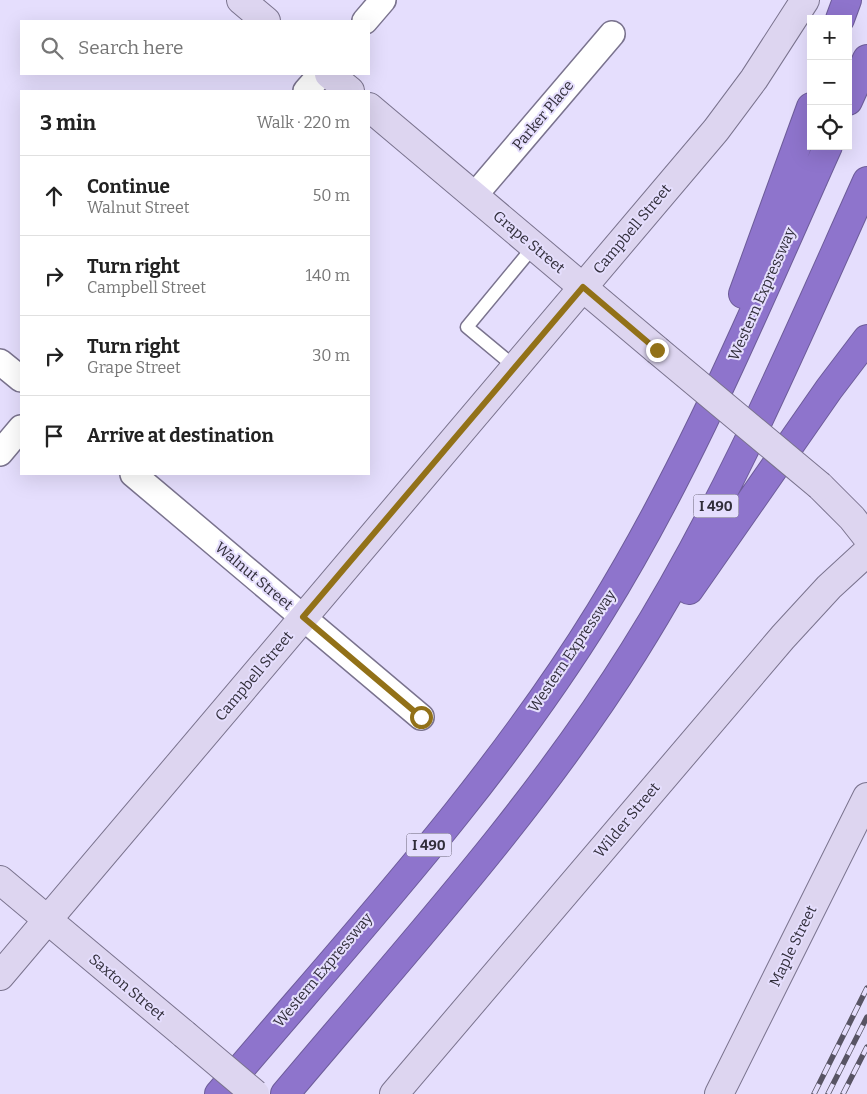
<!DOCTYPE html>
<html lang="en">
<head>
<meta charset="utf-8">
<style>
	:root { --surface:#fff; --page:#f2f2f2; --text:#222; --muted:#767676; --line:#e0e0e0 }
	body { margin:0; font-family:Bitter,serif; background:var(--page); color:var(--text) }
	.controls { position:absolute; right:15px; top:15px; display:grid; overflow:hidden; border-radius:0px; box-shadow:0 5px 20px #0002 }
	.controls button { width:45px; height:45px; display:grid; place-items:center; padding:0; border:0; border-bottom:1px solid var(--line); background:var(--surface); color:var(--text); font:25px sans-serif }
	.stop { position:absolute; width:15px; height:15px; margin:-11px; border:4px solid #927118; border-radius:50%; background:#fff }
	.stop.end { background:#927118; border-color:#fff; box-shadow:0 1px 5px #0008 }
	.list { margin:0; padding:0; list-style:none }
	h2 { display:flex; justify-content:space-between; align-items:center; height:65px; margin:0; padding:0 20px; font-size:21px }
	h2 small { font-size:16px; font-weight:400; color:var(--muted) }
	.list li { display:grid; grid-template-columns:32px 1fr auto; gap:15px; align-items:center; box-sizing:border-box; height:80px; padding:0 20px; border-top:1px solid var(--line) }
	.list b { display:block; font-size:19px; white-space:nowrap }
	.list p { margin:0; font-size:16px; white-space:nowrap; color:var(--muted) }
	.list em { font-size:16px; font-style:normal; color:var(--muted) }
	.icon { flex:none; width:28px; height:28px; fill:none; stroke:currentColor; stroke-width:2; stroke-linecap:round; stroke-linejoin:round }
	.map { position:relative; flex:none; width:867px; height:1094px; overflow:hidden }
	.search { position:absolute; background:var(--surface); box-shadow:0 5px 20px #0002; left:20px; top:20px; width:350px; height:55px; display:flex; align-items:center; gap:12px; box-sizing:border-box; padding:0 18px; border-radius:0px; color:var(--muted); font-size:19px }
	.panel { position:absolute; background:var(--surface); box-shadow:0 5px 20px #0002; left:20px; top:90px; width:350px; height:385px; border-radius:0px }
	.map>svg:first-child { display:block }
</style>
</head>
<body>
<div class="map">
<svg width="867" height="1094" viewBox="0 0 867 1094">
	<rect width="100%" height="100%" fill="#e5defd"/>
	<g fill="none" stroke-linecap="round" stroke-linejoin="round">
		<defs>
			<path id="lane" d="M515 367 467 327 534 246"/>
			<path id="street" d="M365 21 383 0
				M306 91 321 74
				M474 196 612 34
				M0 362 21 379
				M0 453 21 428
				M133 474 421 717"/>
			<path id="secondary" d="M241 0 266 21
				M329 74 350 91
				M369 107 657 350
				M820 486 852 518 867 537
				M0 880 184 1034
				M0 976 716 130 754 79 805 0
				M394 1094 783 637 829 587 867 552
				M719 1094 867 797"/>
			<path id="highway" d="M840 19 847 0
				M848 101 867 59
				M743 294 811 107
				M689 590 829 389 867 339
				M219 1094C351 938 493 786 600 612 691 465 757 304 828 146
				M285 1094C405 951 534 811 634 651 727 503 795 341 867 181"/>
		</defs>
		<use href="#lane" stroke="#7a738e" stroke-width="15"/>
		<use href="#street" stroke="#7a738e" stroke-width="28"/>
		<use href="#secondary" stroke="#7a738e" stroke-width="30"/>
		<use href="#highway" stroke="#6d5c99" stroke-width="30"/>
		<use href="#lane" stroke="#fff" stroke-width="12"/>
		<use href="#street" stroke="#fff" stroke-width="25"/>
		<use href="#secondary" stroke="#ddd5f0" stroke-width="28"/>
		<use href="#highway" stroke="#8e74cc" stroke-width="28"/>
		<defs>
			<path id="rail" d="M814 1094 867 988
				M828 1094 867 1017
				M843 1094 867 1047"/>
		</defs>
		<use href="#rail" stroke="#585464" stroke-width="5.5"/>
		<use href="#rail" stroke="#e5defd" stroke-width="4" stroke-dasharray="11" stroke-linecap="butt"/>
		<defs>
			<path id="secondary-bridge" d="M657 350 820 486
				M184 1034 255 1094"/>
		</defs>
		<use href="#secondary-bridge" stroke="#7a738e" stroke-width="30" stroke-linecap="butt"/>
		<use href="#secondary-bridge" stroke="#ddd5f0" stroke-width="28"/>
	</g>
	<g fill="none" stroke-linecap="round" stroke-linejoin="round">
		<path stroke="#927118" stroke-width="6" d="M421 717 303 617 583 287 657 350"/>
	</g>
	<g text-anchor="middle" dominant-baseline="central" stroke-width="4" stroke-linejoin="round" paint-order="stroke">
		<g fill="#e5defd" stroke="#676374" stroke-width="1">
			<rect x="693.5" y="494.5" width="45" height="23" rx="4"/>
			<rect x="406.5" y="833.5" width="45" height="23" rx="4"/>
		</g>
		<g font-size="14" font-weight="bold" fill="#312e3a">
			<text x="716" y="506">I 490</text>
			<text x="429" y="845">I 490</text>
		</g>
		<g font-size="15" fill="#312e3a" stroke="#e5defd">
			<text transform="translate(543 115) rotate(-50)">Parker Place</text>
			<text transform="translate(632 229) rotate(-50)">Campbell Street</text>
			<text transform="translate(529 242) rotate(40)">Grape Street</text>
			<text transform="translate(762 294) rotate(-66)">Western Expressway</text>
			<text transform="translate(254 576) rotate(40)">Walnut Street</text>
			<text transform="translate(572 651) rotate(-56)">Western Expressway</text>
			<text transform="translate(254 676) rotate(-50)">Campbell Street</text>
			<text transform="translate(627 820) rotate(-50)">Wilder Street</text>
			<text transform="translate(793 946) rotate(-64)">Maple Street</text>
			<text transform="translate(323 970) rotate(-50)">Western Expressway</text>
			<text transform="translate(127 987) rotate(40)">Saxton Street</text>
		</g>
	</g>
</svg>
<div class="controls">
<button>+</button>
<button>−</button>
<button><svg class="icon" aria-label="locate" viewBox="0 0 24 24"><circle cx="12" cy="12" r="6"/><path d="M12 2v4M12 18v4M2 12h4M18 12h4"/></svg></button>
</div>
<div class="stop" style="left:421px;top:717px"></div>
<div class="stop end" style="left:657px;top:350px"></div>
<div class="search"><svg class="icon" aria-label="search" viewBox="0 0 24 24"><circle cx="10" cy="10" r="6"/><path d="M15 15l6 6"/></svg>Search here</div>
<section class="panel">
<h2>3 min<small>Walk · 220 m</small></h2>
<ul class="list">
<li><svg class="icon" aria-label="ahead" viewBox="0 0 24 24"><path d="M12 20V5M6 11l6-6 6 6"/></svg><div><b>Continue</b><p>Walnut Street</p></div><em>50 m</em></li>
<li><svg class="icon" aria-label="right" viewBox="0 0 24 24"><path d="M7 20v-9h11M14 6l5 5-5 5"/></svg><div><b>Turn right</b><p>Campbell Street</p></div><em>140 m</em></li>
<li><svg class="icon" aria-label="right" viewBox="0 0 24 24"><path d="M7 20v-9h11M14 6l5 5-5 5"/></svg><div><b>Turn right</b><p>Grape Street</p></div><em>30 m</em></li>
<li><svg class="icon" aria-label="arrive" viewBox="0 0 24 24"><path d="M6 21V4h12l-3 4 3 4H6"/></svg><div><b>Arrive at destination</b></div></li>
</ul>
</section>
</div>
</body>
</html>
